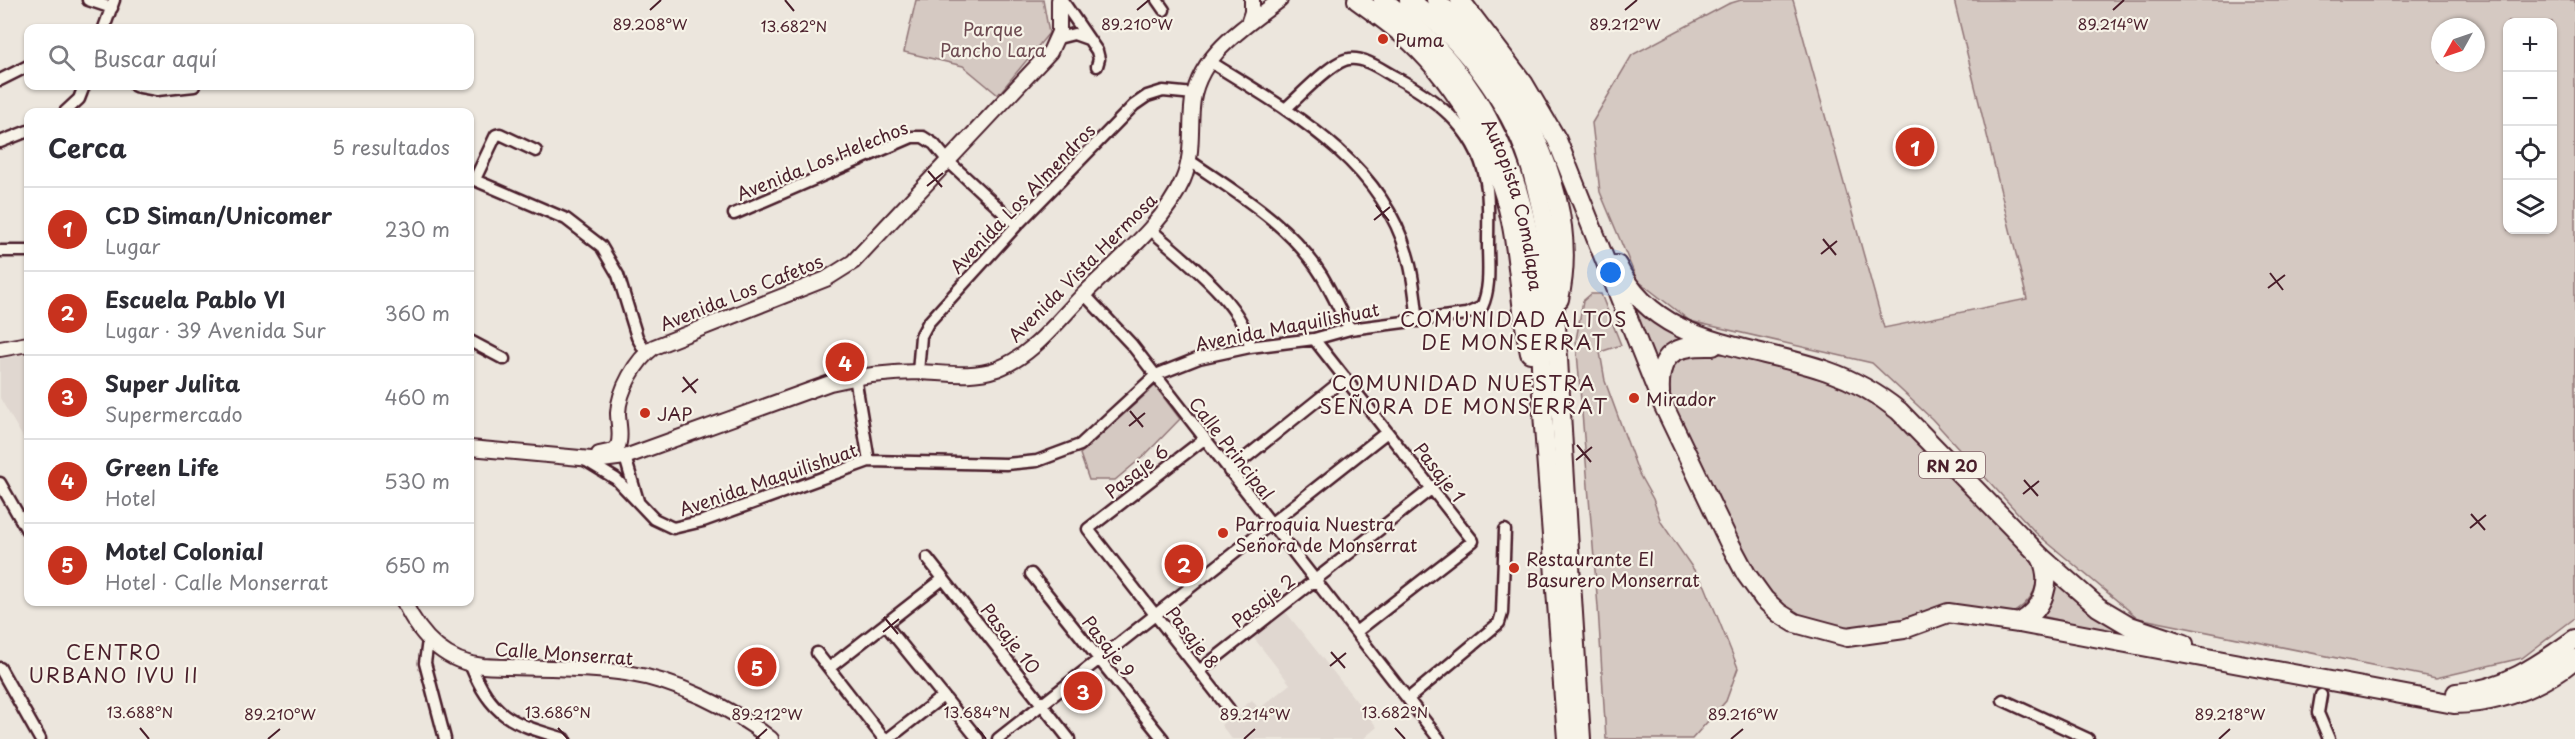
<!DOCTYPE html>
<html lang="es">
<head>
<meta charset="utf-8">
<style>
	:root { --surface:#fff; --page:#f7f7f7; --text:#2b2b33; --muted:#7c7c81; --line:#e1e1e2; --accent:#c8321e }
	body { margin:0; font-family:"Playpen Sans",sans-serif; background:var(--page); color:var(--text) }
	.controls { position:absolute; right:18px; top:18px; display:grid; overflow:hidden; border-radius:12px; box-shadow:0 2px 4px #0004 }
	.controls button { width:54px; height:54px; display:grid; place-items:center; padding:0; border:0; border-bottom:2px solid var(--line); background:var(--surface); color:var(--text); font:30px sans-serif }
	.compass { position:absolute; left:2431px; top:18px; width:54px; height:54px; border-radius:50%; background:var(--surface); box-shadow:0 2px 4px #0004; rotate:230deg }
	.you { position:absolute; left:1611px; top:273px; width:21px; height:21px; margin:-15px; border:4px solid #fff; border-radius:50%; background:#1a73e8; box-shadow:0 0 0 9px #1a73e833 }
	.badge { display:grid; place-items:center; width:39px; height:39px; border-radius:50%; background:var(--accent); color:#fff; font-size:20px; font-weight:700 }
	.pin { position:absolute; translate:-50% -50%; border:3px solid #fff; box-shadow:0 2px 6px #0006 }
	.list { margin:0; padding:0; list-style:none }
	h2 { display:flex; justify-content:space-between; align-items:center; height:78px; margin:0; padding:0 24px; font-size:26px }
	h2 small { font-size:20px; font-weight:400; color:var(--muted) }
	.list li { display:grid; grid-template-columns:39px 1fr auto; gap:18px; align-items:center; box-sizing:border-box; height:84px; padding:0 24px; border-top:2px solid var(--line) }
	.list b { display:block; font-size:22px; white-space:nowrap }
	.list p { margin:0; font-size:20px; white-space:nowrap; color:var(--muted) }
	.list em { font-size:20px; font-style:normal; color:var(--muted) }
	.icon { flex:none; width:33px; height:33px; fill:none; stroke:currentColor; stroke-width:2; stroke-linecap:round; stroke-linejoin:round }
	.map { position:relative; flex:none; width:2575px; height:739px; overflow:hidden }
	.search { position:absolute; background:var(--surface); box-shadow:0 2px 4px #0004; left:24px; top:24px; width:450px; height:66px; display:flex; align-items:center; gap:15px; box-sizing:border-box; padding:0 21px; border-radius:12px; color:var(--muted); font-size:22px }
	.panel { position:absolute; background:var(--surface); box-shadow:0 2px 4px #0004; left:24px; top:108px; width:450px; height:498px; border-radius:12px }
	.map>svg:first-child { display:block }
</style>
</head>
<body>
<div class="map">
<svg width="2575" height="739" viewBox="0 0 2575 739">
	<rect width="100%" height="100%" fill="#ece6dd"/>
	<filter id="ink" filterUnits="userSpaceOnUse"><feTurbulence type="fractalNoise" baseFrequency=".0167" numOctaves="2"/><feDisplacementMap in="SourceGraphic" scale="12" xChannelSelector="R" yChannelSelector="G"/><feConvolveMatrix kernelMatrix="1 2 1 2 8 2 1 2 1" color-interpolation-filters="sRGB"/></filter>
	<g filter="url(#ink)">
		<path fill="#e0d7d0" d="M28 354V446L0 398V359Z
			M1285 611 1377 727 1363 739H1232L1221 725 1252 700 1259 709 1290 684 1253 637Z"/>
		<path fill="#d5c9c2" stroke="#907476" stroke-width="1.5" fill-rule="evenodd" d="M916 0H1043L1049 33 998 95 963 66 904 52Z
			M1741 0H1793L1884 328 2027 299 1954 0H2575V618L2522 658 2436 678 2138 618 2036 533 1932 419 1872 363 1690 321 1637 280 1600 192 1592 123 1632 55 1728 4ZM2508 22H2552V230H2508ZM2440 27H2476V63H2440Z
			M1591 294H1601L1621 345 1600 352 1605 381 1639 474 1653 499 1661 522 1705 586 1738 668 1726 701 1692 739H1606L1598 607 1576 340 1583 301Z
			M1624 294 1686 339 1653 365Z
			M1722 354C1781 367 1846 380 1894 418L2034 559C2042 582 2034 600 2013 613L1942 605 1886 625 1863 627H1837L1792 612 1773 598 1749 564 1669 397C1667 353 1686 356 1722 354Z
			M1155 386 1180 419 1145 455 1115 480H1089L1080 454Z
			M2055 577 2144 640 2042 616Z"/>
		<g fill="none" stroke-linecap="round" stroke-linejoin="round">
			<defs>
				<path id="minor" d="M88 0 112 8
					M1062 0 1097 51 1099 59 1097 66
					M1157 0 1164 10
					M104 28 114 0
					M1058 38 1074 34 1088 39
					M1209 61C1287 110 1380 159 1407 254 1414 276 1415 299 1418 321
					M0 80 28 66
					M135 86 157 90 194 86
					M65 112 79 99 84 86
					M0 142 28 131
					M1190 161C1238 194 1290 224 1322 276 1332 293 1340 311 1350 329
					M470 178 566 219 601 246 618 275 637 337 646 353
					M475 179 496 135 500 134 536 151
					M734 214 912 137H923L934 144 949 162 1017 225
					M1150 229C1182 258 1244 303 1250 347
					M0 251H28
					M1084 294 1132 345 1439 739
					M1314 339 1473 541 1356 632
					M470 341 504 359
					M918 372 921 336 928 323 1017 225 1134 105 1147 96 1163 91 1194 94
					M855 377 869 461
					M1204 439 1088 529 1229 709
					M625 457 638 501
					M585 460 616 479 654 519 673 528 703 521 869 461 1006 464 1037 461 1080 445 1156 375 1199 358 1250 347 1314 339 1350 329 1466 314 1482 307C1491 287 1488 265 1488 244 1488 226 1489 207 1487 189 1481 134 1440 101 1395 77 1382 70 1365 57 1349 59 1333 60 1298 98 1285 109
					M1229 471 1345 378
					M0 483 28 532
					M927 558 1069 739
					M1031 574 1163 739
					M885 624 978 739
					M428 640 425 663 445 739
					M817 653 884 739
					M470 664C493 719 512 723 565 739
					M0 668 40 739
					M829 668 943 579
					M1199 671 1431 489
					M2321 695 2318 713 2329 739
					M1408 699 1499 623 1502 613 1505 530
					M2003 700 2088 739
					M888 739 943 696
					M998 739 1387 432"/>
				<path id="tertiary" d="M1248 24 1252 12V0
					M0 349 28 344
					M470 448 602 460 625 457 830 383C859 376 891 372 920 372 947 373 971 378 997 369 1034 355 1058 320 1086 292 1120 258 1163 225 1183 180 1193 157 1190 133 1192 108 1195 57 1243 28 1280 0
					M599 454 613 451 618 446C622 435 618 424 618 413 619 390 636 360 654 347L826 279 853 262 1050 52 1059 32V0
					M404 602C420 636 444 662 483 666 530 669 579 666 626 673 677 681 730 707 771 739"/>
				<g id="trunk">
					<path d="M1357 0C1375 13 1394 26 1411 42 1460 88 1497 156 1511 221 1520 264 1520 309 1530 353"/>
					<path id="s1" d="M1383 0C1489 78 1530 185 1539 313 1541 351 1541 389 1544 427 1552 531 1560 635 1567 739"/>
					<path d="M1409 0C1461 38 1509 100 1529 162 1555 243 1556 329 1561 413 1567 522 1574 630 1581 739"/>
					<path d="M1436 0C1511 71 1583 193 1559 299"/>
					<path d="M1460 0 1524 84 1557 140 1660 398 1729 542 1746 574 1764 599 1779 613 1795 623 1847 637 1904 629 1948 613 2019 623 2454 704C2500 703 2539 688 2575 659"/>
					<path d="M1617 265C1656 348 1752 344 1827 371 1853 380 1878 394 1899 411L2041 557 2098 607 2130 626 2184 644"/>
					<path d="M1660 393C1658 352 1675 345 1713 346"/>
					<path d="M2019 623C2044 609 2053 583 2041 557"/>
					<path d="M2456 693C2502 691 2539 665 2575 639"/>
				</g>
			</defs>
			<use href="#minor" stroke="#4a1f2b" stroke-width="15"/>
			<use href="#tertiary" stroke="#4a1f2b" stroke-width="18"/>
			<use href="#trunk" stroke="#4a1f2b" stroke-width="22"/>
			<use href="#minor" stroke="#f7f3e8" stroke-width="10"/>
			<use href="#tertiary" stroke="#f7f3e8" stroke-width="14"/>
			<use href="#trunk" stroke="#f7f3e8" stroke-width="18"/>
		</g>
	</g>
	<path fill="none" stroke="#4a1f2b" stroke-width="2" d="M785 0 794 11M650 10 661 0M1137 10 1149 0M1625 10 1637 0M2113 10 2124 0M928 171 942 187M927 186 943 173M1376 205 1389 221M1374 220 1390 207M1823 239 1836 255M1821 254 1837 241M2270 273 2283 290M2268 288 2285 275M683 377 696 393M682 392 698 379M1130 411 1143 427M1129 426 1145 413M1577 445 1591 462M1576 460 1592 447M2024 480 2038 496M2023 494 2039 481M2471 514 2485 530M2470 528 2486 515M884 617 898 634M883 632 899 619M1331 652 1345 668M1330 666 1346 653M140 728 149 739M558 728 568 739M977 728 986 739M1395 728 1405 739M268 739 280 729M756 739 767 729M1244 739 1255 729M1731 739 1743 729M2219 739 2230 729"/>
	<g fill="#c8321e" stroke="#f7f3e8" stroke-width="2">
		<circle cx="1383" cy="39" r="6"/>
		<circle cx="1634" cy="398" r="6"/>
		<circle cx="645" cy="413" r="6"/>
		<circle cx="1223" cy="533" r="6"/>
		<circle cx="1514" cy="568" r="6"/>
	</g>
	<g text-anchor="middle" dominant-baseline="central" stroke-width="4.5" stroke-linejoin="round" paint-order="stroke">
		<rect fill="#f7f3e8" stroke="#7e5f64" stroke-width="1.5" x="1919" y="452" width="66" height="26" rx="4.5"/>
		<g font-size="16" font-weight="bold" fill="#4a1f2b">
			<text x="1952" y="465">RN 20</text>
		</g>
		<g font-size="18" fill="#6d4a51" stroke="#f7f3e8">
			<text x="993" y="28">Parque<tspan x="993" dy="21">Pancho Lara</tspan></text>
		</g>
		<g font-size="18" fill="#4a1f2b" stroke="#f7f3e8" text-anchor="start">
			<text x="1395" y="39">Puma</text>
			<text x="1646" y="398">Mirador</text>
			<text x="657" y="413">JAP</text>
			<text x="1235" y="523">Parroquia Nuestra<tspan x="1235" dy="21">Señora de Monserrat</tspan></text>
			<text x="1526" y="558">Restaurante El<tspan x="1526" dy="21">Basurero Monserrat</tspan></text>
		</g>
		<g font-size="18" fill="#4a1f2b" stroke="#f7f3e8">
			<text transform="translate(822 160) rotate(-22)">Avenida Los Helechos</text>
			<text transform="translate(1022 198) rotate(-46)">Avenida Los Almendros</text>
			<text stroke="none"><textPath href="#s1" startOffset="250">Autopista Comalapa</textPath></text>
			<text transform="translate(1082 267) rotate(-45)">Avenida Vista Hermosa</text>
			<text transform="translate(741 292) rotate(-22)">Avenida Los Cafetos</text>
			<text transform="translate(1287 326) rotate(-11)">Avenida Maquilishuat</text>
			<text transform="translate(1232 448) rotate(52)">Calle Principal</text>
			<text transform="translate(1136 471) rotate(-38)">Pasaje 6</text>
			<text transform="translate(1440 472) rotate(52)">Pasaje 1</text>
			<text transform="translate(768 479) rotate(-19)">Avenida Maquilishuat</text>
			<text transform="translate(1263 600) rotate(-38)">Pasaje 2</text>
			<text transform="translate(1193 637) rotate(52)">Pasaje 8</text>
			<text transform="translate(1011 638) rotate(52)">Pasaje 10</text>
			<text transform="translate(1109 646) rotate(52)">Pasaje 9</text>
			<text transform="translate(564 653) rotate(4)">Calle Monserrat</text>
		</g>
		<g font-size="20" letter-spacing="1.5" fill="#4a1f2b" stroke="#f7f3e8">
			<text x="1514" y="319">COMUNIDAD ALTOS<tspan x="1514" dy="23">DE MONSERRAT</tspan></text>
			<text x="1464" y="383">COMUNIDAD NUESTRA<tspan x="1464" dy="23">SEÑORA DE MONSERRAT</tspan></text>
			<text x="114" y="652">CENTRO<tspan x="114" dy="23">URBANO IVU II</tspan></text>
		</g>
	</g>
	<g font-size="15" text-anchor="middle" fill="#4a1f2b" stroke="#f7f3e8" stroke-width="4.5" stroke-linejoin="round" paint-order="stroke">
		<text x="1137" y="30">89.210°W</text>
		<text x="1625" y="30">89.212°W</text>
		<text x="650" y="30">89.208°W</text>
		<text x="2113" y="30">89.214°W</text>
		<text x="794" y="32">13.682°N</text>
		<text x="140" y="718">13.688°N</text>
		<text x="558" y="718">13.686°N</text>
		<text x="977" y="718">13.684°N</text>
		<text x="1395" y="718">13.682°N</text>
		<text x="280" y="720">89.210°W</text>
		<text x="767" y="720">89.212°W</text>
		<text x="1255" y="720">89.214°W</text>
		<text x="1743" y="720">89.216°W</text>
		<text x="2230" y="720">89.218°W</text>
	</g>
</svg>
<div class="controls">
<button>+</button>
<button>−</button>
<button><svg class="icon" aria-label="locate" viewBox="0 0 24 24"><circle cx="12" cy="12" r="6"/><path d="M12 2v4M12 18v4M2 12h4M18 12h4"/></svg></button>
<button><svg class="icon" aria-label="layers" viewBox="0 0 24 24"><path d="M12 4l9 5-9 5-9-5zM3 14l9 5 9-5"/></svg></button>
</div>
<svg class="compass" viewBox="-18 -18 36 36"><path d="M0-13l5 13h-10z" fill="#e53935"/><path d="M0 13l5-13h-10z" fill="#7c7c81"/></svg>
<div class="you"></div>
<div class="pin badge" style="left:1915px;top:147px">1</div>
<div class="pin badge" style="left:1184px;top:564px">2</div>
<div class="pin badge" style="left:1083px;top:691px">3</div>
<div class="pin badge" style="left:845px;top:362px">4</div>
<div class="pin badge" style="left:757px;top:667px">5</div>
<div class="search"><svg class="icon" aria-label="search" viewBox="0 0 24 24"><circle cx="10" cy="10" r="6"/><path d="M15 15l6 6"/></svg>Buscar aquí</div>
<section class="panel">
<h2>Cerca<small>5 resultados</small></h2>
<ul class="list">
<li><span class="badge">1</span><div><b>CD Siman/Unicomer</b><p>Lugar</p></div><em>230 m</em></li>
<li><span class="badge">2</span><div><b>Escuela Pablo VI</b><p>Lugar · 39 Avenida Sur</p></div><em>360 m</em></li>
<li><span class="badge">3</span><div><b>Super Julita</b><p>Supermercado</p></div><em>460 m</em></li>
<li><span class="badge">4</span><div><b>Green Life</b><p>Hotel</p></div><em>530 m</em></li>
<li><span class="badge">5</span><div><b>Motel Colonial</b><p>Hotel · Calle Monserrat</p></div><em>650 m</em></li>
</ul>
</section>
</div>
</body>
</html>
